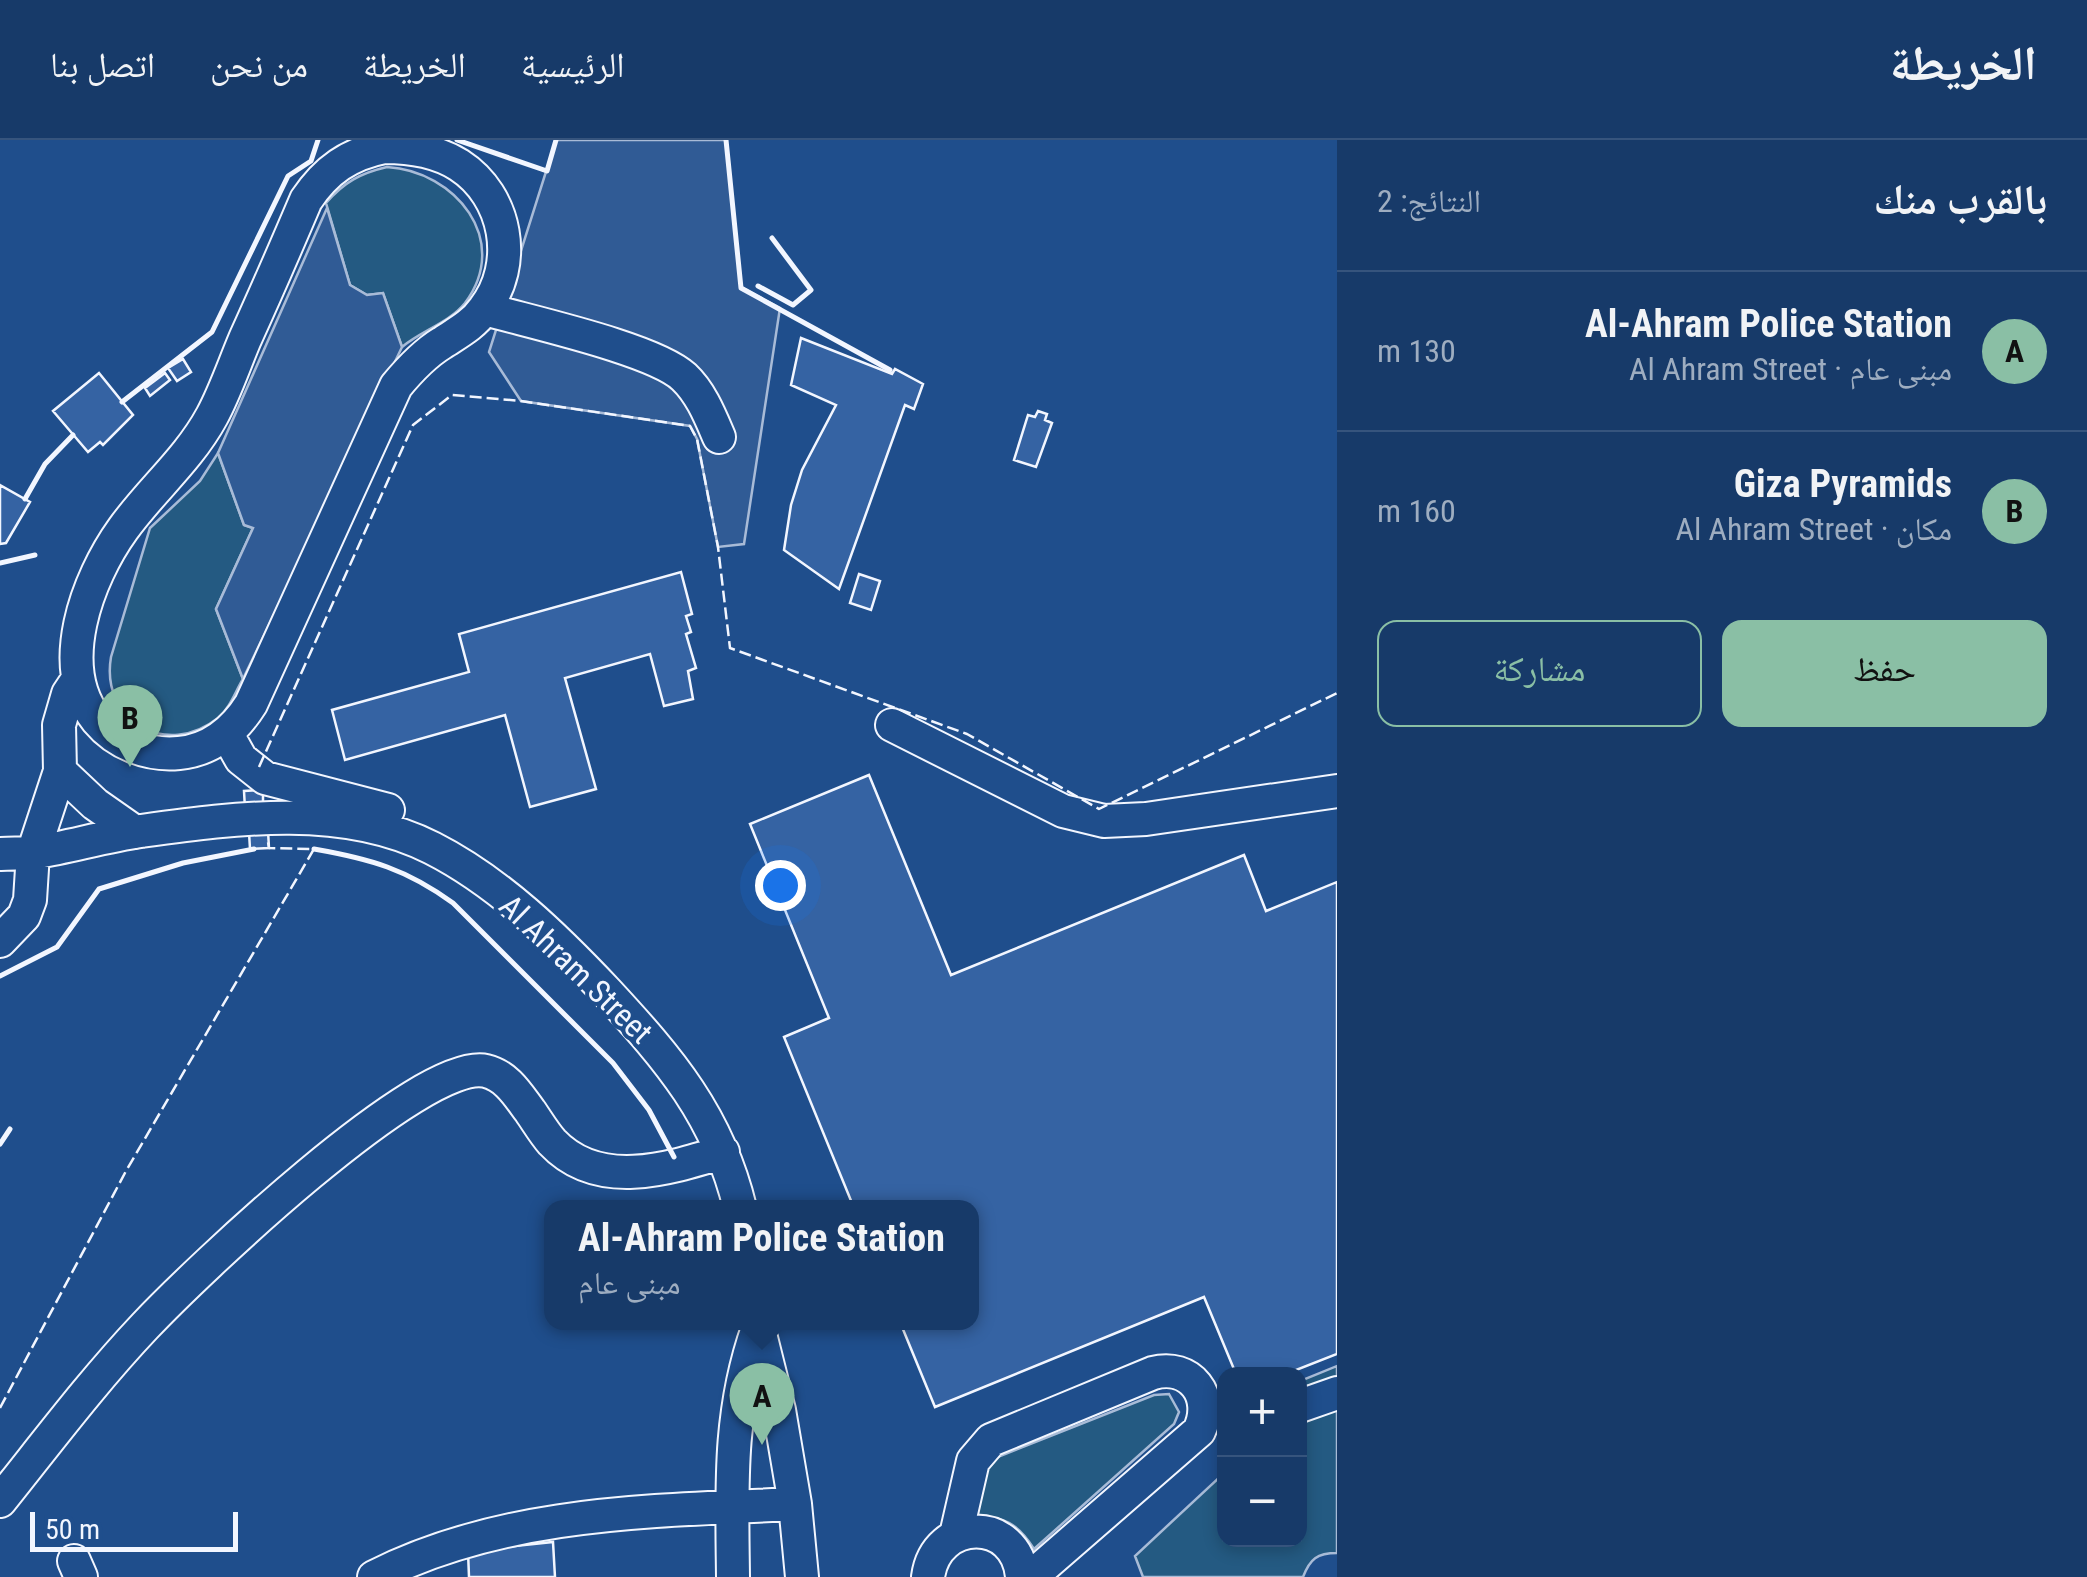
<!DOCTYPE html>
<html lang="ar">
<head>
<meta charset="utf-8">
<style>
	:root { --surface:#173a69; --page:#244571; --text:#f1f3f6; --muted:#9eadc0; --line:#36547d; --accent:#8abfa5 }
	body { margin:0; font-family:"Roboto Condensed","Noto Naskh Arabic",sans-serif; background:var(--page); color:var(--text); direction:rtl }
	.controls { position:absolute; right:30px; bottom:30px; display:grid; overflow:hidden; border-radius:20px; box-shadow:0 5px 15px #0003 }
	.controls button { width:90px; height:90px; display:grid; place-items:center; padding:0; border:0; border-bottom:2px solid var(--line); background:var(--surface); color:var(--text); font:50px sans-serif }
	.scale { position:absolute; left:30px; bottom:25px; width:208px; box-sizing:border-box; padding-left:10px; border:5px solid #f2f6ff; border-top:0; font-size:28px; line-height:35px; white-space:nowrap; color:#f2f6ff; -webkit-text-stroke:8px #1f4e8c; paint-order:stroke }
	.you { position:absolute; left:780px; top:745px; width:35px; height:35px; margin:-25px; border:8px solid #fff; border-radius:50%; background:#1a73e8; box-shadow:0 0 0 15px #1a73e833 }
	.badge { display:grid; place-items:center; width:65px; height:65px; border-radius:50%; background:var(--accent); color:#111; font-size:32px; font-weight:700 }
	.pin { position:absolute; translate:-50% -82px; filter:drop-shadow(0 2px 5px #0008) }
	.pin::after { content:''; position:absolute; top:52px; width:35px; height:30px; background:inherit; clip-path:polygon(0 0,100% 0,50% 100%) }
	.popup { position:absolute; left:544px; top:1060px; width:435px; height:130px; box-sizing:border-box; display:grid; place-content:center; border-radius:20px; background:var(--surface); filter:drop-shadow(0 2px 8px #0005); font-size:32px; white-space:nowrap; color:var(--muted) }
	.popup b { font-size:38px; color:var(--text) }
	.popup::after { content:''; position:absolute; left:50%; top:100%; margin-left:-20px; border:20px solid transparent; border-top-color:var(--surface) }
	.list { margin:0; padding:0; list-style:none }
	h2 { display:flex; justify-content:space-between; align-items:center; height:130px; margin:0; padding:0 40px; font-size:42px }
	h2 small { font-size:32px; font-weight:400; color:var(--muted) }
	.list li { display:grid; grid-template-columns:65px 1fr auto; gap:30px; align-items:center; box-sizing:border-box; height:160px; padding:0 40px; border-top:2px solid var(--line) }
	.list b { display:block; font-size:38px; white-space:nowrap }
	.list p { margin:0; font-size:32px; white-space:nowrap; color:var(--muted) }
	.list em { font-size:32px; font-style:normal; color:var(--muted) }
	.actions { display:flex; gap:20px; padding:30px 40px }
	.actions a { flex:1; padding:22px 0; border:2px solid var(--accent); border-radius:20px; text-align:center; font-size:35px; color:var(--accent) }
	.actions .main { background:var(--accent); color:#111 }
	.map { position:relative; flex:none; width:1337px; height:1437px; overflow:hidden; direction:ltr }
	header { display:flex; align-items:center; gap:60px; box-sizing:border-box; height:140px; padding:0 50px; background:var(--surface); border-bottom:2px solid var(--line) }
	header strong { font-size:48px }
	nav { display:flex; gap:55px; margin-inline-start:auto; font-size:35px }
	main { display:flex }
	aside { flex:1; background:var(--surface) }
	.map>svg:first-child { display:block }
</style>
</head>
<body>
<header>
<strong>الخريطة</strong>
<nav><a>الرئيسية</a><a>الخريطة</a><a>من نحن</a><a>اتصل بنا</a></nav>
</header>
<main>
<aside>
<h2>بالقرب منك<small>النتائج: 2</small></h2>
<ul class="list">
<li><span class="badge">A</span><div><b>Al-Ahram Police Station</b><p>مبنى عام · Al Ahram Street</p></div><em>130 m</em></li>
<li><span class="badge">B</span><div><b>Giza Pyramids</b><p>مكان · Al Ahram Street</p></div><em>160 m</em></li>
</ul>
<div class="actions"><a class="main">حفظ</a><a>مشاركة</a></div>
</aside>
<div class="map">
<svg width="1337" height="1437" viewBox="0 0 1337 1437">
	<rect width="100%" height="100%" fill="#1f4e8c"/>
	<path fill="#245a82" stroke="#a8bbd7" stroke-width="2.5" d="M387 27C455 31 512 100 465 163 449 183 421 191 402 207L383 153 367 155 350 145 326 63C344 42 361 33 387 27Z
		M218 313 244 385 253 388 216 469 243 539C235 552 230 568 218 578 167 619 100 581 111 517L150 388 200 341Z
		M1337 1226V1413C1317 1413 1310 1419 1303 1437H1143L1135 1416 1224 1333V1400H1300V1241Z
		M1169 1254 1179 1272 1174 1284 1034 1409C1016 1380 1004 1379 971 1374L990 1320 1154 1255Z"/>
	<path fill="#305b95" stroke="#a8bbd7" stroke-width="2.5" d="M556 0H726L741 147 780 168 744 404 718 407 697 299 690 286 521 261 489 212Z
		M327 68 350 145 367 155 383 153 402 207 243 539 216 469 253 388 244 385 218 313Z"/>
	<path fill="#3563a3" stroke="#f2f6ff" stroke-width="2.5" d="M801 198 892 234 895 229 923 244 914 269 905 265 839 449 784 410 791 365 802 330 836 265 791 245Z
		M183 219 191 232 177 241 168 228Z
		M99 233 133 275 103 305 100 302 88 312 53 271Z
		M165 233 170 240 150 256 145 248Z
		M1038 271 1047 274 1045 280 1052 283 1036 327 1014 320 1028 275 1035 277Z
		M0 345 30 362 6 403 0 404Z
		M681 432 692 474 686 476 691 492 686 494 696 528 688 531 693 559 664 566 650 514 565 538 596 649 530 667 505 575 345 620 332 570 469 532 459 494Z
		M859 434 880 441 871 470 850 463Z
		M869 635 951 835 1244 715 1266 771 1337 742V1214L1286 1234H1236L1204 1157 935 1267 900 1182H972V1068H854L784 897 829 878 750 684Z
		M263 650V668L245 669 244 651Z
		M268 691 269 708 250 709 249 692Z
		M553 1402 555 1437H469L468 1411Z"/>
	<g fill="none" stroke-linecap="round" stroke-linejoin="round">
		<defs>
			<path id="minor" d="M384 7C409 7 437 11 459 25 507 56 519 124 484 169 473 185 457 193 442 203 424 214 410 229 396 246L251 564C234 591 211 610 179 613 148 616 117 604 97 580 54 527 87 439 123 389 151 350 188 320 212 276 225 252 234 225 245 199 266 153 286 107 306 60 326 30 349 14 384 7Z
				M485 169C530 182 654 209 684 237 701 253 710 276 719 297
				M892 585 1063 671 1104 681 1146 679 1337 651
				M227 594 241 619 265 638 388 670
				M60 631 95 664 135 692
				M0 714C13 713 25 714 38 712 72 706 107 696 141 691 236 678 343 663 432 708 499 742 556 798 607 852 669 919 718 976 740 1068
				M0 801 24 776 30 760 33 713 60 631 59 585 68 554 78 539
				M757 1182 779 1270 795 1364 802 1437
				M1300 1266 1337 1253
				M0 1361C48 1301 93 1241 145 1186 193 1135 422 916 486 931 507 936 518 955 530 971 537 981 544 993 552 1002 598 1051 668 1029 723 1012
				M956 1395 973 1321 991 1300 1153 1233C1190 1223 1216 1256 1199 1291L1031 1437
				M74 1421 81 1437
				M374 1437C504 1371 652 1371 795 1364
				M733 1437C732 1350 728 1272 758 1188
				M928 1437C936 1377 1017 1376 1022 1437"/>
		</defs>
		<use href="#minor" stroke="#f2f6ff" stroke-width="36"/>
		<use href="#minor" stroke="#1f4e8c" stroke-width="32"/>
		<path stroke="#f2f6ff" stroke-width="2.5" stroke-dasharray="12 5" stroke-linecap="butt" d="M259 627 413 285 452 255 521 261 690 286 697 299 718 407 730 508 967 594 1099 669 1337 553
			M0 1268 126 1031 314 709 269 708 268 702"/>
		<path stroke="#f2f6ff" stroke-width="5" d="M457 0 547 31 556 0
			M726 0 741 148 890 230
			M758 146 793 165 811 150 772 98
			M122 262 212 192 288 36 311 21 318 0
			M25 359 45 324 73 295
			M0 423 35 415
			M314 709C371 719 406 729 453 763L613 923 649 970 674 1017
			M0 836 57 807 99 749 183 723 254 709
			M0 1004 10 989"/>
	</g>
	<g text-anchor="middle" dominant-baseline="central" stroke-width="8" stroke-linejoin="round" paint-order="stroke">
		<g font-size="32" fill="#f2f6ff" stroke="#1f4e8c">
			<text transform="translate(576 829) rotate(44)">Al Ahram Street</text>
		</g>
	</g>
</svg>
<div class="controls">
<button>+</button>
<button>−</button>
</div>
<div class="scale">50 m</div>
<div class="you"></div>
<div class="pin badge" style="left:762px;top:1305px">A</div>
<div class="popup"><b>Al-Ahram Police Station</b>مبنى عام</div>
<div class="pin badge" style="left:130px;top:627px">B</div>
</div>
</main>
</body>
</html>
